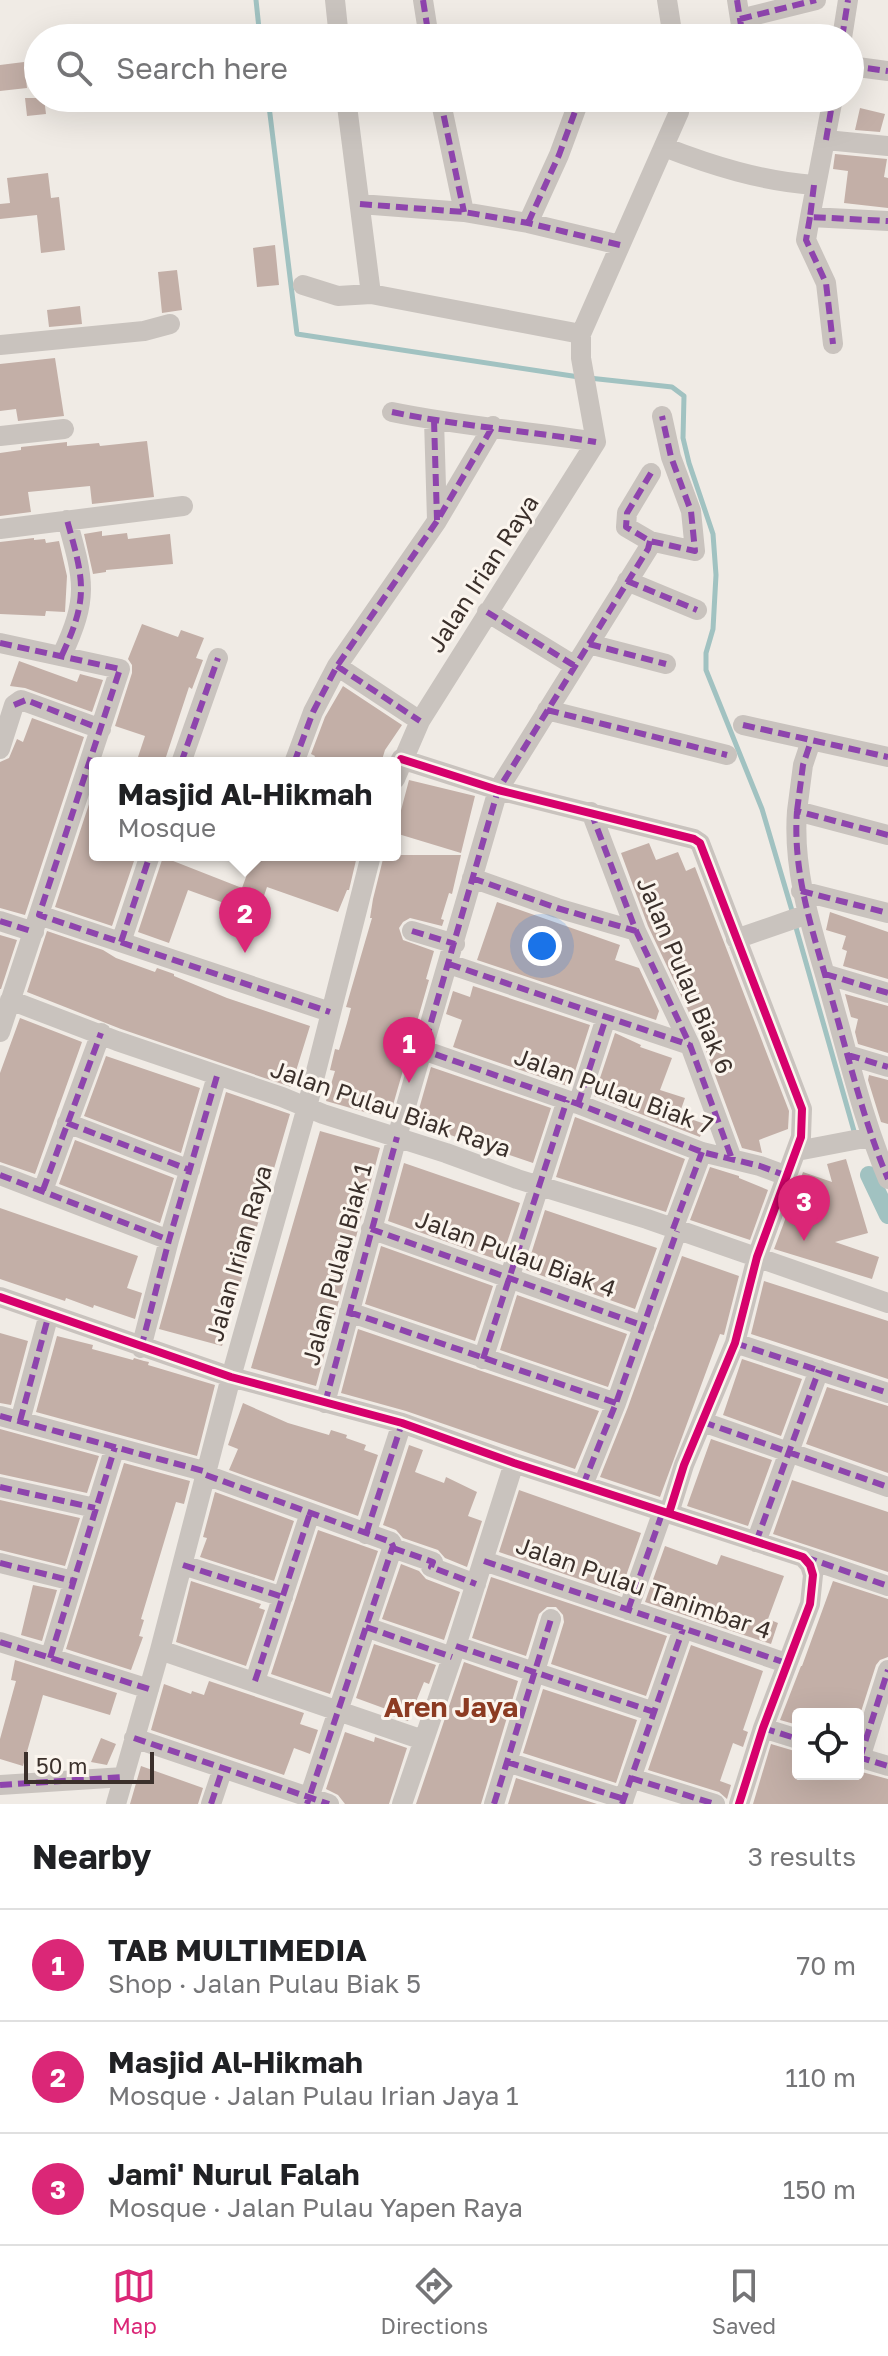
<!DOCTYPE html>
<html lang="en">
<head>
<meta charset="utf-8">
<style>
	:root { --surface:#fff; --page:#f2f2f2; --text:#202124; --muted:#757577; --line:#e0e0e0; --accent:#db2777 }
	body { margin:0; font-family:"Golos Text",sans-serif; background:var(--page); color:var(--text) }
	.controls { position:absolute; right:24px; bottom:24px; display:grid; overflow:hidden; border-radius:8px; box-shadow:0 8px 32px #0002 }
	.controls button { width:72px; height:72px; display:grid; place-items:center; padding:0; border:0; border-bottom:2px solid var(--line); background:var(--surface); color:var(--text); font:40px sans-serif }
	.scale { position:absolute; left:24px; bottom:20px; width:130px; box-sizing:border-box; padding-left:8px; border:4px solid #3b302b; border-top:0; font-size:22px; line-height:28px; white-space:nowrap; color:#3b302b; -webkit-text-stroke:6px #fbf5ee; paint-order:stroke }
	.you { position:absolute; left:542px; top:946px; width:28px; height:28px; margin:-20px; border:6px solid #fff; border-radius:50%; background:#1a73e8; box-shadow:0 0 0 12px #1a73e833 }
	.badge { display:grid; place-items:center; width:52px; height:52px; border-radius:50%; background:var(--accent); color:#fff; font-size:26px; font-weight:700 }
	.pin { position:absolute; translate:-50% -66px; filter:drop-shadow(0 2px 4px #0008) }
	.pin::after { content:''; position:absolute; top:42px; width:28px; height:24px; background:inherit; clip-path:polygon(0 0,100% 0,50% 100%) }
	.popup { position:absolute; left:89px; top:757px; width:312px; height:104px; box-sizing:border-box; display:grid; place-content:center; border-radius:8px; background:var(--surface); filter:drop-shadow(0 2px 6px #0005); font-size:26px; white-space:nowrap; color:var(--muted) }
	.popup b { font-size:30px; color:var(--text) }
	.popup::after { content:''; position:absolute; left:50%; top:100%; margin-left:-16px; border:16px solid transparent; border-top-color:var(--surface) }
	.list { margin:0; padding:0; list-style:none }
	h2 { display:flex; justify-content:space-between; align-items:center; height:104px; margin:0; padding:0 32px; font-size:34px }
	h2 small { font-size:26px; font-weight:400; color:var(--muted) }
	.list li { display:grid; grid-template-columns:52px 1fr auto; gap:24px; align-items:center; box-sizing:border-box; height:112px; padding:0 32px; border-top:2px solid var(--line) }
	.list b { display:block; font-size:30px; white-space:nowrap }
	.list p { margin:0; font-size:26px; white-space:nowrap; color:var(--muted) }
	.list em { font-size:26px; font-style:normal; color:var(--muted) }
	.icon { flex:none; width:44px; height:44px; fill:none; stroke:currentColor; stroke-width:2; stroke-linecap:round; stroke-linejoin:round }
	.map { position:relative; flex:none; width:888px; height:1804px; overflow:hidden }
	.search { position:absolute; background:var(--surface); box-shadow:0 8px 32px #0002; left:24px; right:24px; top:24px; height:88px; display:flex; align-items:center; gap:20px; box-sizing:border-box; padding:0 28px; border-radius:44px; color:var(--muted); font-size:30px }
	.sheet { height:440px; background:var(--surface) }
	nav { display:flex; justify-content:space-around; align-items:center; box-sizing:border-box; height:112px; border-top:2px solid var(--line); background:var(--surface); font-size:22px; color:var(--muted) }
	nav a { display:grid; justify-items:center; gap:4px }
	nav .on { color:var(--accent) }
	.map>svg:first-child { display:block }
</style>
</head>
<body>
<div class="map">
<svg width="888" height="1804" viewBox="0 0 888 1804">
	<rect width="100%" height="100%" fill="#f0ebe5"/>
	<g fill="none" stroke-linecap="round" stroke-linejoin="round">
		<path stroke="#a1c2c1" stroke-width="5" d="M256 0 260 38
			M268 98 297 334 579 377
			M589 378 672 387 684 396 683 438 689 463 713 534 716 575 713 629 706 653V670L762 809 793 914
			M795 924 854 1131"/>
		<path stroke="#a1c2c1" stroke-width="18" d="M869 1175 888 1215"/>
	</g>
	<path fill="#c3afa7" d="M24 62 27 88 0 91V65Z
		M25 98H44L46 114 27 116Z
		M860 108 885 114 880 132 855 130Z
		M835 154 887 159 884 177 888 178V208L844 203 848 171 833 169Z
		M48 173 51 198 59 197 65 250 41 253 37 215 0 219V204L10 203 7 178Z
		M275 245 279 285 257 287 253 248Z
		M177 270 182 310 162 313 158 272Z
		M80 306 82 324 49 327 47 310Z
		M55 358 64 416 18 421 16 409 0 411V364Z
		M147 441 154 497 92 504 90 486 28 492 31 512 0 516V453L21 450V447L67 442V446L99 443 100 446Z
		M102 531V536L127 533 128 539 170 534 173 564 106 570V572L93 574 84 534Z
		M34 538V540L45 539 46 543 59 541 67 576 65 612 46 611 45 616 0 614V542Z
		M142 624 178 637 181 630 204 638 196 658 203 660 192 689 189 687 164 763H136L145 736 115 726 132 673V665L128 659Z
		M19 661 77 682 80 674 103 680 92 712 25 688 10 686Z
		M343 686 402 725 385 750 381 763H312L315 756 311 754 325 717Z
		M32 718 84 737 25 915 0 908V762L9 758 17 739 23 742Z
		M409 780 475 796 461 853 395 833Z
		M95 786V855H136L112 926 55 907Z
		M649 843 656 860 678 852 686 871 695 867 789 1111 788 1129 759 1140 762 1153 742 1148 702 1040 648 926 621 853Z
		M254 855 357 856 349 890H347L338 912 267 887 252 931 230 923 235 907 188 890 169 943 138 932 163 857 242 888Z
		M384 855H461L452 894 449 893 441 919 444 920 442 926 410 918 403 922 399 928 403 940 434 951 426 979 429 980 389 1119 326 1101 335 1071 330 1070 335 1049 339 1050 347 1023 351 1008 346 1007 372 918H370L373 899Z
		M497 902 620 945 615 960 639 968 659 1011 656 1020 477 960Z
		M830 912 888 932V979L843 966 847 951 842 949 846 936 826 930Z
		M47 931 103 950 116 958 155 972 157 968 174 974V976L227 998 310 1026 291 1087 121 1029 27 992Z
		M0 935 17 940 1 989H0Z
		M473 986 590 1025 570 1087 453 1047 462 1020 446 1014 453 991 470 997Z
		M845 994 888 1006V1053L858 1044 855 1032 858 1019 851 1017Z
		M20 1018 82 1042 35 1174 0 1162V1073Z
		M615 1033 641 1045 640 1047 672 1058 660 1090 685 1098 679 1115 705 1124 700 1137 594 1096Z
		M106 1056 200 1088 181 1153 84 1116Z
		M431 1067 551 1108 533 1163 415 1123Z
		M869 1075 888 1080V1124L881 1122 868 1080Z
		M226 1092 290 1114 222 1346 159 1329Z
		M575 1117 685 1159 666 1212 556 1177Z
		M320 1131 380 1148 316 1386 251 1368Z
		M75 1140 174 1178 160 1223 59 1184Z
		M846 1159 868 1233 835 1242 879 1257 872 1279 774 1249 803 1172 832 1182 827 1164Z
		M404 1163 520 1203 501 1261 388 1221Z
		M710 1167 739 1176V1178L768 1190 750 1240 690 1220Z
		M0 1208 138 1256 127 1288 142 1293 135 1319 94 1305 93 1308 66 1298 65 1301 0 1279Z
		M545 1210 657 1248 635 1309 526 1270Z
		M381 1246 493 1286 475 1341 365 1304Z
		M682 1256 739 1276 724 1335 720 1334 660 1497 600 1477 628 1407Z
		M764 1281 888 1321V1379L751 1334Z
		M517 1295 627 1334 608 1387 500 1350Z
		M358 1329 599 1411 575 1469 406 1411 341 1393Z
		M0 1333 28 1341 11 1405 0 1403Z
		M57 1336 93 1345 92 1349 133 1360 134 1358 144 1361 149 1362 148 1365 215 1385 197 1456 36 1412Z
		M742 1359 802 1379 781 1436 723 1415Z
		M827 1387 888 1406V1473L806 1444Z
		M243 1403 288 1423 329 1435 331 1430 347 1435 346 1438 366 1445 364 1450 378 1455 358 1516 229 1470 238 1449 228 1445Z
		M0 1429 99 1456 87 1493 0 1474Z
		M711 1439 772 1460 748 1526 687 1506Z
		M409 1445 423 1450 415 1472 444 1483 446 1477 477 1492 468 1516 482 1521 467 1567 445 1558 438 1550 403 1538 396 1530 383 1525Z
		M124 1463 190 1481 184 1504 176 1502 141 1619 144 1620 139 1636 143 1637 131 1670 66 1649Z
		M792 1480 888 1512V1572L773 1534Z
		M519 1490 641 1533 620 1593 499 1552Z
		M215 1492 294 1521 274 1581 200 1557 207 1538 203 1537Z
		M0 1500 80 1518 65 1566 0 1550Z
		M318 1530 378 1551 330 1694 271 1674Z
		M665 1546 717 1565 721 1555 784 1576 768 1619 778 1623 771 1644 645 1602Z
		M401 1564 419 1571 426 1579 460 1592 444 1640 382 1619Z
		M491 1577 667 1636 646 1696 551 1664 564 1622 563 1615 556 1607H547L539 1614 526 1656 472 1638Z
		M191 1581 261 1604 259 1608 265 1610 246 1666 176 1642Z
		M833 1581 888 1599V1657L880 1660 876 1665 858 1721V1714H798V1725L780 1720 801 1666H802Z
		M33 1585 57 1590 42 1641 21 1635Z
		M374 1644 436 1665 429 1684 424 1682 408 1721 384 1713 386 1709 356 1698Z
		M691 1645 763 1671 743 1730 748 1732 743 1747 733 1743 720 1781 731 1785 727 1799 719 1792 648 1770Z
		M15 1660 117 1693 110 1715 43 1695 23 1766 0 1759V1739L16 1681 11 1680Z
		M464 1662 518 1681 481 1804H416Z
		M209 1681 304 1713 300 1724 318 1730 310 1754 294 1748 284 1775 151 1730 164 1684 191 1694 192 1691 204 1695Z
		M543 1689 637 1720 616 1783 523 1753Z
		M345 1732 374 1742 375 1737 407 1748 389 1804H345L338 1795 326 1789Z
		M101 1738 116 1744 107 1765 91 1762Z
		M771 1744 798 1752V1774H858V1771L888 1779V1804H753Z
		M141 1766 203 1788 198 1804H130Z
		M516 1778 597 1804H508Z"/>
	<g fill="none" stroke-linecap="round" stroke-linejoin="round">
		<path stroke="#c9c3be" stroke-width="20" d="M335 0 339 38
			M423 0 429 38
			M667 0 673 38
			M737 0 743 38
			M740 19 816 0
			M842 38 848 0
			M850 66 888 71
			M346 98 371 294
			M440 98 464 212
			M833 98 810 217 888 221
			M826 140 888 146
			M664 147C713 166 761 181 814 185
			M360 204 464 212 528 223 620 245
			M810 217 806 240 826 283 833 344
			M528 223 559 155 580 98
			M303 285 338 296 371 294 581 334
			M0 345 144 331 170 324
			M392 412C459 426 528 431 596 442
			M434 420 437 520
			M0 436 64 429
			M651 473 627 513 626 527 650 541 695 551 691 511 671 457 662 416
			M0 529 183 506
			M627 581 697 610
			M487 612 575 666
			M0 643 120 669 0 1032
			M589 644 666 664
			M62 655C89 597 84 581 67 520
			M337 666 420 721
			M547 710 727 755
			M743 725 888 757
			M0 749 14 705 21 700 101 729
			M401 759 498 790 694 839 700 843 802 1109 801 1137 757 1257 735 1343 684 1465 669 1513
			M181 763 218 658
			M294 763 313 712 337 666 437 521 493 426
			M395 779 420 721 596 442 581 358V334L679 112 681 98
			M797 811 803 765 811 741
			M591 812 636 931 690 1045 732 1159
			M888 835 797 811C792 878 816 940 833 1003 850 1063 864 1122 888 1179
			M472 878 557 908 636 931
			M801 891 888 913
			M39 915 330 1012
			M0 921 34 932
			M412 931 455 944
			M736 939 808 914
			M121 942 150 855
			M449 964 690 1045
			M825 974 888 993
			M10 1000 117 1041 282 1097 323 1114 446 1153 517 1179 647 1219 888 1303
			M423 1050 578 1104 702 1152 760 1166 787 1176
			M848 1055 888 1067
			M578 1104 606 1018
			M67 1123 190 1170
			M797 1151 870 1137
			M0 1175 169 1240
			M43 1190 101 1033
			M371 1229 644 1326
			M673 1229 702 1152
			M0 1297 231 1377 402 1423 514 1463 803 1557 810 1565 813 1575 810 1604 763 1728 739 1804
			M349 1312 616 1403
			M735 1343 888 1393
			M141 1348 169 1240 217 1076
			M483 1359 567 1100
			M325 1403 397 1137 498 790 648 549 650 541
			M0 1416 207 1472
			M20 1421 49 1314
			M703 1422 888 1487
			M206 1475 391 1542 393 1546 307 1804
			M583 1485 616 1403 677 1231
			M0 1487 95 1508
			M366 1534 402 1423
			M756 1542 819 1370
			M393 1548 433 1562 431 1567 476 1584
			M803 1557 888 1586
			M484 1561 786 1663
			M0 1563 73 1581
			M183 1565 283 1597
			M628 1610 663 1511
			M366 1627 452 1657
			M0 1642 149 1689
			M456 1646 654 1712
			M160 1650 423 1740
			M50 1658 115 1447
			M255 1681 310 1513
			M763 1728 798 1739
			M134 1738 329 1804
			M858 1757 888 1766
			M860 1758 888 1670
			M507 1762 624 1799
			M631 1778 715 1804
			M0 1785 124 1777
			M116 1804 160 1650 231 1377 307 1107 371 855
			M211 1804 223 1768
			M402 1804 456 1646 514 1463
			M494 1804 551 1619
			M622 1804 683 1629"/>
		<path stroke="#8e44ad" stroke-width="6" stroke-dasharray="12 6" stroke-linecap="butt" d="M423 0 429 38
			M737 0 743 38
			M740 19 816 0
			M668 38 673 37
			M842 38 848 0
			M850 66 888 71
			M440 98 464 212
			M826 140 833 98
			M814 185 810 217 888 221
			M360 204 464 212 528 223 620 245
			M810 217 806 240 826 283 833 344
			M528 223 559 155 580 98
			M392 412C459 426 528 431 596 442
			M434 420 437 520
			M651 473 627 513 626 527 650 541 695 551 691 511 671 457 662 416
			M650 541 648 549 498 790 423 1050 578 1104 702 1152 760 1166 787 1176
			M627 581 697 610
			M487 612 575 666
			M0 643 120 669 39 915 330 1012
			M589 644 666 664
			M62 655C89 597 84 581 67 520
			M337 666 420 721
			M14 705 26 700 101 729
			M547 710 727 755
			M743 725 888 757
			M181 763 218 658
			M294 763 313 712 337 666 437 521 493 426
			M797 811 803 765 811 741
			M591 812 636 931 690 1045 732 1159
			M888 835 797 811C792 878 816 940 833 1003 850 1063 864 1122 888 1179
			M472 878 557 908 636 931
			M801 891 888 913
			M0 921 34 932
			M412 931 455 944
			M121 942 150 855
			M449 964 690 1045
			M825 974 888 993
			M848 1055 888 1067
			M578 1104 606 1018
			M67 1123 190 1170
			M0 1175 169 1240
			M43 1190 101 1033
			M371 1229 644 1326
			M673 1229 702 1152
			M349 1312 616 1403
			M735 1343 888 1393
			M141 1348 169 1240 217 1076
			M483 1359 567 1100
			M325 1403 397 1137
			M0 1416 207 1472
			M20 1421 49 1314
			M703 1422 888 1487
			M206 1475 391 1542 393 1546 307 1804
			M583 1485 616 1403 677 1231
			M0 1487 95 1508
			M366 1534 402 1423
			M756 1542 819 1370
			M393 1548 433 1562 431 1567 476 1584
			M805 1557 888 1586
			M484 1561 786 1663
			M0 1563 73 1581
			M183 1565 283 1597
			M628 1610 663 1511
			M366 1627 452 1657
			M0 1642 149 1689
			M456 1646 654 1712
			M50 1658 115 1447
			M255 1681 310 1513
			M763 1728 798 1739
			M134 1738 329 1804
			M858 1757 888 1766
			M860 1758 888 1670
			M507 1762 624 1799
			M631 1778 715 1804
			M0 1785 124 1777
			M211 1804 223 1768
			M494 1804 551 1619
			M622 1804 683 1629"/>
		<defs>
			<path id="cycleway" d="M401 759 498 790 694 839 700 843 802 1109 801 1137 757 1257 735 1343 684 1465 669 1513
				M0 1297 231 1377 402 1423 514 1463 803 1557 810 1565 813 1575 810 1604 763 1728 739 1804"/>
		</defs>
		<use href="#cycleway" stroke="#fbf5ee" stroke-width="13"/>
		<use href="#cycleway" stroke="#d6006c" stroke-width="8"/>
	</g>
	<g text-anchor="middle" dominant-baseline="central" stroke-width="6" stroke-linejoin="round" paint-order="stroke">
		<g font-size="24" fill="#3b302b" stroke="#fbf5ee">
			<text transform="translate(482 573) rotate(-57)">Jalan Irian Raya</text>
			<text transform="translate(686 975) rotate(67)">Jalan Pulau Biak 6</text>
			<text transform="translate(614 1090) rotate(20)">Jalan Pulau Biak 7</text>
			<text transform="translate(391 1108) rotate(19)">Jalan Pulau Biak Raya</text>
			<text transform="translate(238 1253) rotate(-74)">Jalan Irian Raya</text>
			<text transform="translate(516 1253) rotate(20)">Jalan Pulau Biak 4</text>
			<text transform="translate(336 1264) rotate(-75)">Jalan Pulau Biak 1</text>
			<text transform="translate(644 1587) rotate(19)">Jalan Pulau Tanimbar 4</text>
		</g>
		<g font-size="28" font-weight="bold" fill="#8c3b22" stroke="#fbf5ee">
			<text x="451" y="1706">Aren Jaya</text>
		</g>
	</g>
</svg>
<div class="controls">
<button><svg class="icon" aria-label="locate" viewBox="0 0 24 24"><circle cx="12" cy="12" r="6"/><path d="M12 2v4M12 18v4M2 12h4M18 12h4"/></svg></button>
</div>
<div class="scale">50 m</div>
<div class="you"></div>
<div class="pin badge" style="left:409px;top:1083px">1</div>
<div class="pin badge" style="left:245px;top:953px">2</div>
<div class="popup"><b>Masjid Al-Hikmah</b>Mosque</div>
<div class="pin badge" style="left:804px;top:1241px">3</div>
<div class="search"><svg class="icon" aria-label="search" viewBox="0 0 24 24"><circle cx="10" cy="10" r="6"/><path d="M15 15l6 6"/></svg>Search here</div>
</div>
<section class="sheet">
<h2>Nearby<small>3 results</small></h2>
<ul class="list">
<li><span class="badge">1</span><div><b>TAB MULTIMEDIA</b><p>Shop · Jalan Pulau Biak 5</p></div><em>70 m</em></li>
<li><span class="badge">2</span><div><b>Masjid Al-Hikmah</b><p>Mosque · Jalan Pulau Irian Jaya 1</p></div><em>110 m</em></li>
<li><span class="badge">3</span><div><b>Jami' Nurul Falah</b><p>Mosque · Jalan Pulau Yapen Raya</p></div><em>150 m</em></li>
</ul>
</section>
<nav>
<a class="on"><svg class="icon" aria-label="map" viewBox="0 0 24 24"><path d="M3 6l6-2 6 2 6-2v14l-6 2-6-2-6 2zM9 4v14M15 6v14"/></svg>Map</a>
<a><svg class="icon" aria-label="directions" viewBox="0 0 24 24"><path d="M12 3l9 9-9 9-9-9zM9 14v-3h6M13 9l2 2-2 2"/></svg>Directions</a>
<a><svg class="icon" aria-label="saved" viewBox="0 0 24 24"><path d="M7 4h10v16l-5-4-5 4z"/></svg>Saved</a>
</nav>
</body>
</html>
